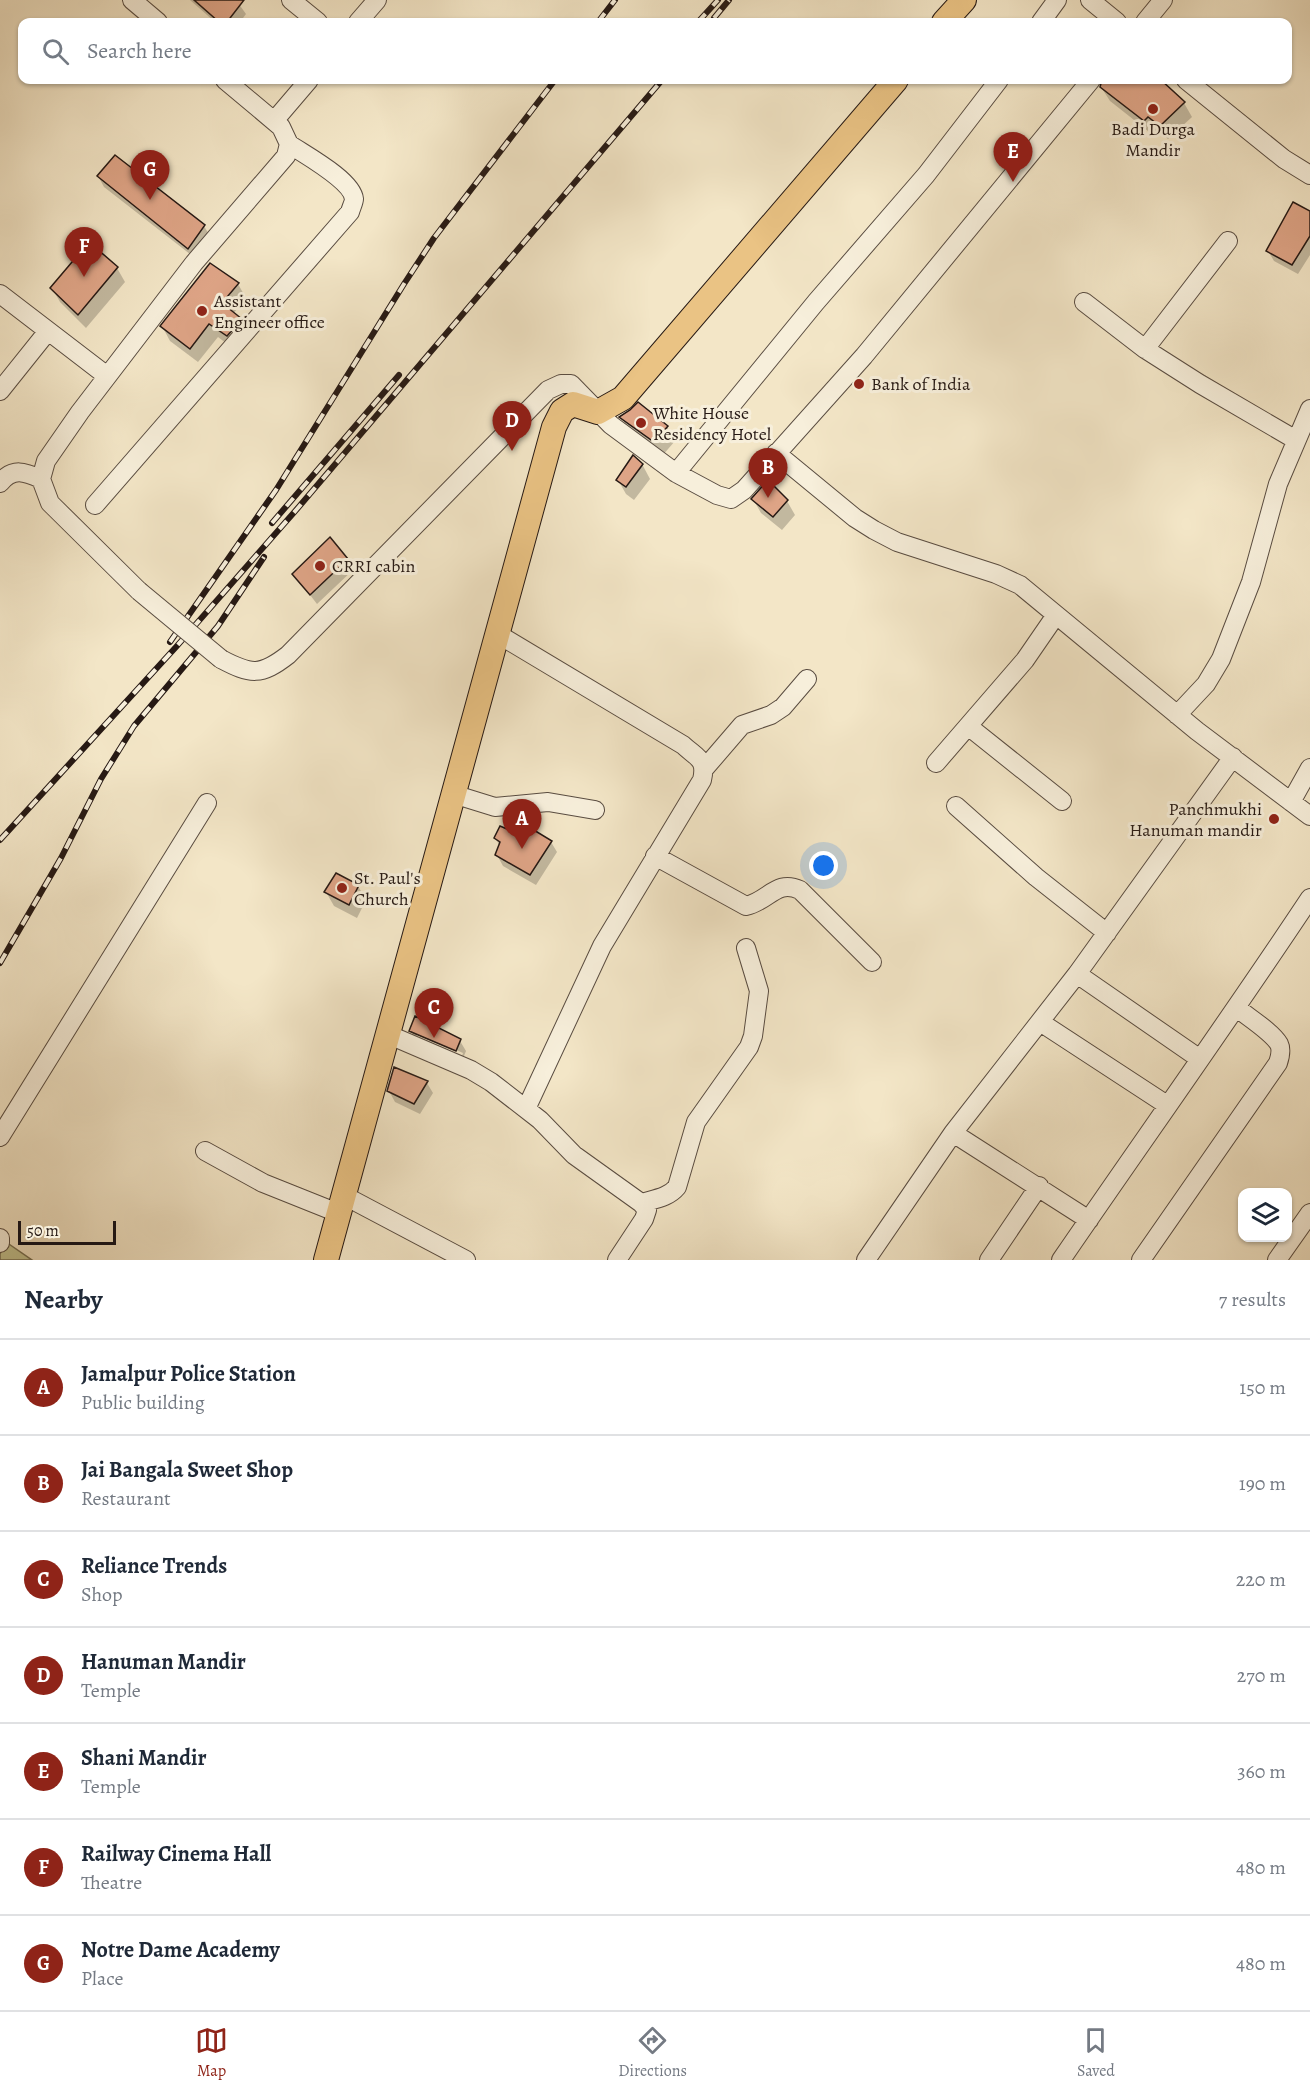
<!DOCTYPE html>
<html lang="en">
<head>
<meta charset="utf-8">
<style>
	:root { --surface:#fff; --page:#f6f6f7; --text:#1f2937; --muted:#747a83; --line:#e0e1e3; --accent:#8f2418 }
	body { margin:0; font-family:Alegreya,serif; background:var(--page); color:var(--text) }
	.controls { position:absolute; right:18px; bottom:18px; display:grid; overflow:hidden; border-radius:12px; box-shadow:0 2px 4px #0004 }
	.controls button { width:54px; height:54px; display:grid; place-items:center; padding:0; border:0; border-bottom:2px solid var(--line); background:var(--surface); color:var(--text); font:30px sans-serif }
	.scale { position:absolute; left:18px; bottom:15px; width:98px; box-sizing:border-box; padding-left:6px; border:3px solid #261914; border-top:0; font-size:16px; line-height:21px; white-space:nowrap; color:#261914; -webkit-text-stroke:4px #f7efdb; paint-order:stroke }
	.you { position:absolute; left:824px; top:866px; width:21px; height:21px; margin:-15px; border:4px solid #fff; border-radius:50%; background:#1a73e8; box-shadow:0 0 0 9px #1a73e833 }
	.badge { display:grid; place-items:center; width:39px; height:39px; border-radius:50%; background:var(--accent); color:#fff; font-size:20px; font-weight:700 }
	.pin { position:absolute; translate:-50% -50px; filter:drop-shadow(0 2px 3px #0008) }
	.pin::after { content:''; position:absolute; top:32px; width:21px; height:18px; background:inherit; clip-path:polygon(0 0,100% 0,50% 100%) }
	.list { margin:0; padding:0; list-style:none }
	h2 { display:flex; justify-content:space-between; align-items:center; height:78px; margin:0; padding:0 24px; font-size:26px }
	h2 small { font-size:20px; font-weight:400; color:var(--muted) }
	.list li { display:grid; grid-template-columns:39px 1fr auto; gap:18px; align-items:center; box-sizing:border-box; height:96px; padding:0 24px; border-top:2px solid var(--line) }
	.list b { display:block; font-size:22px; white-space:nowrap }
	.list p { margin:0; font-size:20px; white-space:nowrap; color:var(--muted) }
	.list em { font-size:20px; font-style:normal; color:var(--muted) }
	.icon { flex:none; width:33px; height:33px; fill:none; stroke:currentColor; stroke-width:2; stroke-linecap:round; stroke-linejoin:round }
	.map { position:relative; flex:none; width:1310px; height:1260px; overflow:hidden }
	.search { position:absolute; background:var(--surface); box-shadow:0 2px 4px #0004; left:18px; right:18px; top:18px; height:66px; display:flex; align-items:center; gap:15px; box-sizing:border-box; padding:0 21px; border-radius:12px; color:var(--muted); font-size:22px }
	.sheet { height:750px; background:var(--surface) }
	nav { display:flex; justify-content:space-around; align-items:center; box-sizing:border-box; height:84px; border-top:2px solid var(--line); background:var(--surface); font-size:16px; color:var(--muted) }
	nav a { display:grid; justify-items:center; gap:3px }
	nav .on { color:var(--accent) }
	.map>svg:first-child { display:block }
</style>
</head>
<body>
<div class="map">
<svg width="1310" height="1260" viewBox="0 0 1310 1260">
	<rect width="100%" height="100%" fill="#f3e6c7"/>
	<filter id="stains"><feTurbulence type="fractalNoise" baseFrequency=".00333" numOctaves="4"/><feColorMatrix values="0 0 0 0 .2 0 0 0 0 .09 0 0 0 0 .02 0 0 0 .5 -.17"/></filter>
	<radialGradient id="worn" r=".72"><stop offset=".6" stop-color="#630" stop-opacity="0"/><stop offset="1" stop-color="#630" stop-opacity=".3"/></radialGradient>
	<path fill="#c2c391" stroke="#746e52" stroke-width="1.5" d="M6 1242 32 1260H0V1254Z"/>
	<path fill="#0003" fill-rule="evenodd" d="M190 0H236L246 14 240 22H215Z
		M1103 80H1159L1184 103 1192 117 1168 139 1157 130 1153 135 1110 101 1101 87Z
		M98 176 204 226 210 236 195 258 104 187Z
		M1310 213V255L1298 274 1274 261 1268 251Z
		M117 268 125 282 86 328 60 302 52 288Z
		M238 284 246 298 233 314 241 320 249 334 235 350 218 337 198 362 170 341 162 326Z
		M621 417 667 427 675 441 662 456 629 431Z
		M642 464 650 479 634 500 626 494 618 480Z
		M753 499 787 501 795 515 782 530 761 513Z
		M347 560 353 570 317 604 294 574Z
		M495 838 551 842 557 852 536 885 503 866 497 855 500 846Z
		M358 886 366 900 357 918 334 906 326 892Z
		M411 1031 460 1041 466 1051 462 1061 417 1042ZM417 1033 463 1053 462 1056 417 1036Z
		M427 1083 433 1093 420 1114 395 1102 389 1091Z"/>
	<path fill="#dea486" stroke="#261914" stroke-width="1.5" d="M194 0H244L227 22H219Z
		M1102 80H1161L1185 102 1160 126 1148 117 1144 121 1100 87Z
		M115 155 205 225 188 249 97 176Z
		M1293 202 1310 211V236L1292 265 1266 251Z
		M89 242 118 267 78 315 50 288Z
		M210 263 239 283 222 303 242 319 227 336 209 324 190 349 160 326Z
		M638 402 668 426 654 442 619 417 630 410Z
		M633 455 643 464 626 487 616 480Z
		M768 480 788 500 773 517 751 499Z
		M330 537 348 559 310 595 292 574Z
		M514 818 552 841 530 875 495 855 500 842 494 838 500 826 507 829Z
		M336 873 359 885 349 905 324 892Z
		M415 1016 461 1039 456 1051 409 1031Z
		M394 1067 428 1081 414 1104 387 1091Z"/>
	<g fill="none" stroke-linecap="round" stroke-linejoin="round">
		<defs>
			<path id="minor" d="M132 0 158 22
				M291 0 318 22
				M1090 0 1117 22
				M358 22 377 0
				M1041 22 1057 0
				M1145 22 1163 0
				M1186 80 1284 159 1310 175
				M274 121 309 80
				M0 294 107 376
				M1084 302 1145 349 1200 384 1296 440
				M1145 349 1228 241
				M0 391 48 331
				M776 453 855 518 874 530 897 542 996 574 1020 585 1197 731 1310 816
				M676 473 816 302 926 175 999 80
				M0 483C13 467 25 472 41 479
				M95 505 350 212C351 208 354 202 354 199 352 180 305 155 289 144
				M139 591 50 503 41 479 46 461 80 412 194 263 286 156 289 144 281 127 225 80
				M496 633 683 745C697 758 707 759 702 780L602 946 526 1109
				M221 659C251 675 261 676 288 655L548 390 561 384H571L611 425 676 473 717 495 731 499 744 490 864 356 1091 80
				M1177 715 1206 684 1221 659 1251 582 1278 484 1310 409
				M968 726 1062 801
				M936 763 1025 660 1056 615
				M705 768 742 725 771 715 783 707 807 679
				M453 794 495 807 548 802 595 810
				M1291 802 1310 768
				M956 806 1036 877 1107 933
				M655 856 746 906C769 901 776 879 800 890L872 962
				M1077 974 1200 1059
				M1040 1022 1167 1105
				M387 1034 471 1070 491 1082 540 1120 574 1155 641 1203 647 1210 644 1219 617 1260
				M953 1133 1089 1220
				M0 1137 207 803
				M205 1151 263 1183 338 1213
				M343 1195 466 1260
				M641 1203C654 1199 668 1198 677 1187L696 1122 749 1047 753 1036 759 991 746 948
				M0 1238V1243
				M866 1260 953 1133 1077 974 1233 757
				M989 1260 1039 1186
				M1061 1260C1144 1139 1229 1020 1310 898
				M1141 1260 1278 1063C1280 1057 1282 1050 1279 1044 1272 1032 1248 1017 1237 1008
				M1277 1260 1310 1213"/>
			<path id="major" d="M944 22 964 0
				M326 1260 554 427 562 411 573 404 598 412 623 398 896 80"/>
		</defs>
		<use href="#minor" stroke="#594c41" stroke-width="20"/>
		<use href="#major" stroke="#261914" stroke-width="26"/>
		<use href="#minor" stroke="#f7efdb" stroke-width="18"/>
		<use href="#major" stroke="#eac384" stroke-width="24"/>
		<defs>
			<path id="rail" d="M714 18 729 0
				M598 22 615 0
				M698 22 718 0
				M272 523 399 375
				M170 642 276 490 404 284 434 238 555 80
				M0 840 176 647 297 509 662 80
				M0 963 61 858 101 779 134 726 218 626 264 557"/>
		</defs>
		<use href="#rail" stroke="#261914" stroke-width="6"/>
		<use href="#rail" stroke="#f7efdb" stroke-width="4" stroke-dasharray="11" stroke-linecap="butt"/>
		<defs>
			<path id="minor-bridge" d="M139 591 221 659"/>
		</defs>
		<use href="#minor-bridge" stroke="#594c41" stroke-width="20" stroke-linecap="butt"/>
		<use href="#minor-bridge" stroke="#f7efdb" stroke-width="18"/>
	</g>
	<g fill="#8f2418" stroke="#f7efdb" stroke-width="2">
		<circle cx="1153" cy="109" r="6"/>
		<circle cx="202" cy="311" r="6"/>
		<circle cx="859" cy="384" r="6"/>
		<circle cx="641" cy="423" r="6"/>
		<circle cx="320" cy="566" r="6"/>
		<circle cx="1274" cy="819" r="6"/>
		<circle cx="342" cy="888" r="6"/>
	</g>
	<g text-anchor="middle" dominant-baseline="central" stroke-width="6" stroke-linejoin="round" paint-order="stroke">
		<g font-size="18" fill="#261914" stroke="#f7efdb" text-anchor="start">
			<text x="1153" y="129" text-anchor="middle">Badi Durga<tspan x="1153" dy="21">Mandir</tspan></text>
			<text x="214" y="301">Assistant<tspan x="214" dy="21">Engineer office</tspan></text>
			<text x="871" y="384">Bank of India</text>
			<text x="653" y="413">White House<tspan x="653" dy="21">Residency Hotel</tspan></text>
			<text x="332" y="566">CRRI cabin</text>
			<text x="1262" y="809" text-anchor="end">Panchmukhi<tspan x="1262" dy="21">Hanuman mandir</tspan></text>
			<text x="354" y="878">St. Paul's<tspan x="354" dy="21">Church</tspan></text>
		</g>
	</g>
	<rect width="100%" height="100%" filter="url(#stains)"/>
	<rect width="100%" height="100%" fill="url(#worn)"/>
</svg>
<div class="controls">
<button><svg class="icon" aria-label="layers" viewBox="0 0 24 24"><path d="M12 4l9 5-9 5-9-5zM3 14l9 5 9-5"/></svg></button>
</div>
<div class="scale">50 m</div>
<div class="you"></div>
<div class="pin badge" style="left:522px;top:849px">A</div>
<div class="pin badge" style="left:768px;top:498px">B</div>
<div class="pin badge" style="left:434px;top:1038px">C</div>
<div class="pin badge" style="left:512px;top:451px">D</div>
<div class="pin badge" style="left:1013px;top:182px">E</div>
<div class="pin badge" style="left:84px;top:277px">F</div>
<div class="pin badge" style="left:150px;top:200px">G</div>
<div class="search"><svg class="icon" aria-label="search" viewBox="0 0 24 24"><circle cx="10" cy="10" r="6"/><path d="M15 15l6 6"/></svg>Search here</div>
</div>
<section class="sheet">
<h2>Nearby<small>7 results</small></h2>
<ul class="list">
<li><span class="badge">A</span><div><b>Jamalpur Police Station</b><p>Public building</p></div><em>150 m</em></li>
<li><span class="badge">B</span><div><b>Jai Bangala Sweet Shop</b><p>Restaurant</p></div><em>190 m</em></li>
<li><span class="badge">C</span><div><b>Reliance Trends</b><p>Shop</p></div><em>220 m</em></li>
<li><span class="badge">D</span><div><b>Hanuman Mandir</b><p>Temple</p></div><em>270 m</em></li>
<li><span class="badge">E</span><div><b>Shani Mandir</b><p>Temple</p></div><em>360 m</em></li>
<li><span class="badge">F</span><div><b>Railway Cinema Hall</b><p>Theatre</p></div><em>480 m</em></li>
<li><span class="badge">G</span><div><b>Notre Dame Academy</b><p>Place</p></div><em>480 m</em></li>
</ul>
</section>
<nav>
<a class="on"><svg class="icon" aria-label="map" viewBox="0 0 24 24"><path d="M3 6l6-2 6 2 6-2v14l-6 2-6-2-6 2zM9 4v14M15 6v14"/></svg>Map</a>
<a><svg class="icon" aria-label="directions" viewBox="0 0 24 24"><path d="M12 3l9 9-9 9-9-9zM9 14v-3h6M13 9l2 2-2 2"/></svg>Directions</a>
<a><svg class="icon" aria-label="saved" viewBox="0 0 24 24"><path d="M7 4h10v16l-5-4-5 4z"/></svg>Saved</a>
</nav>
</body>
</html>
